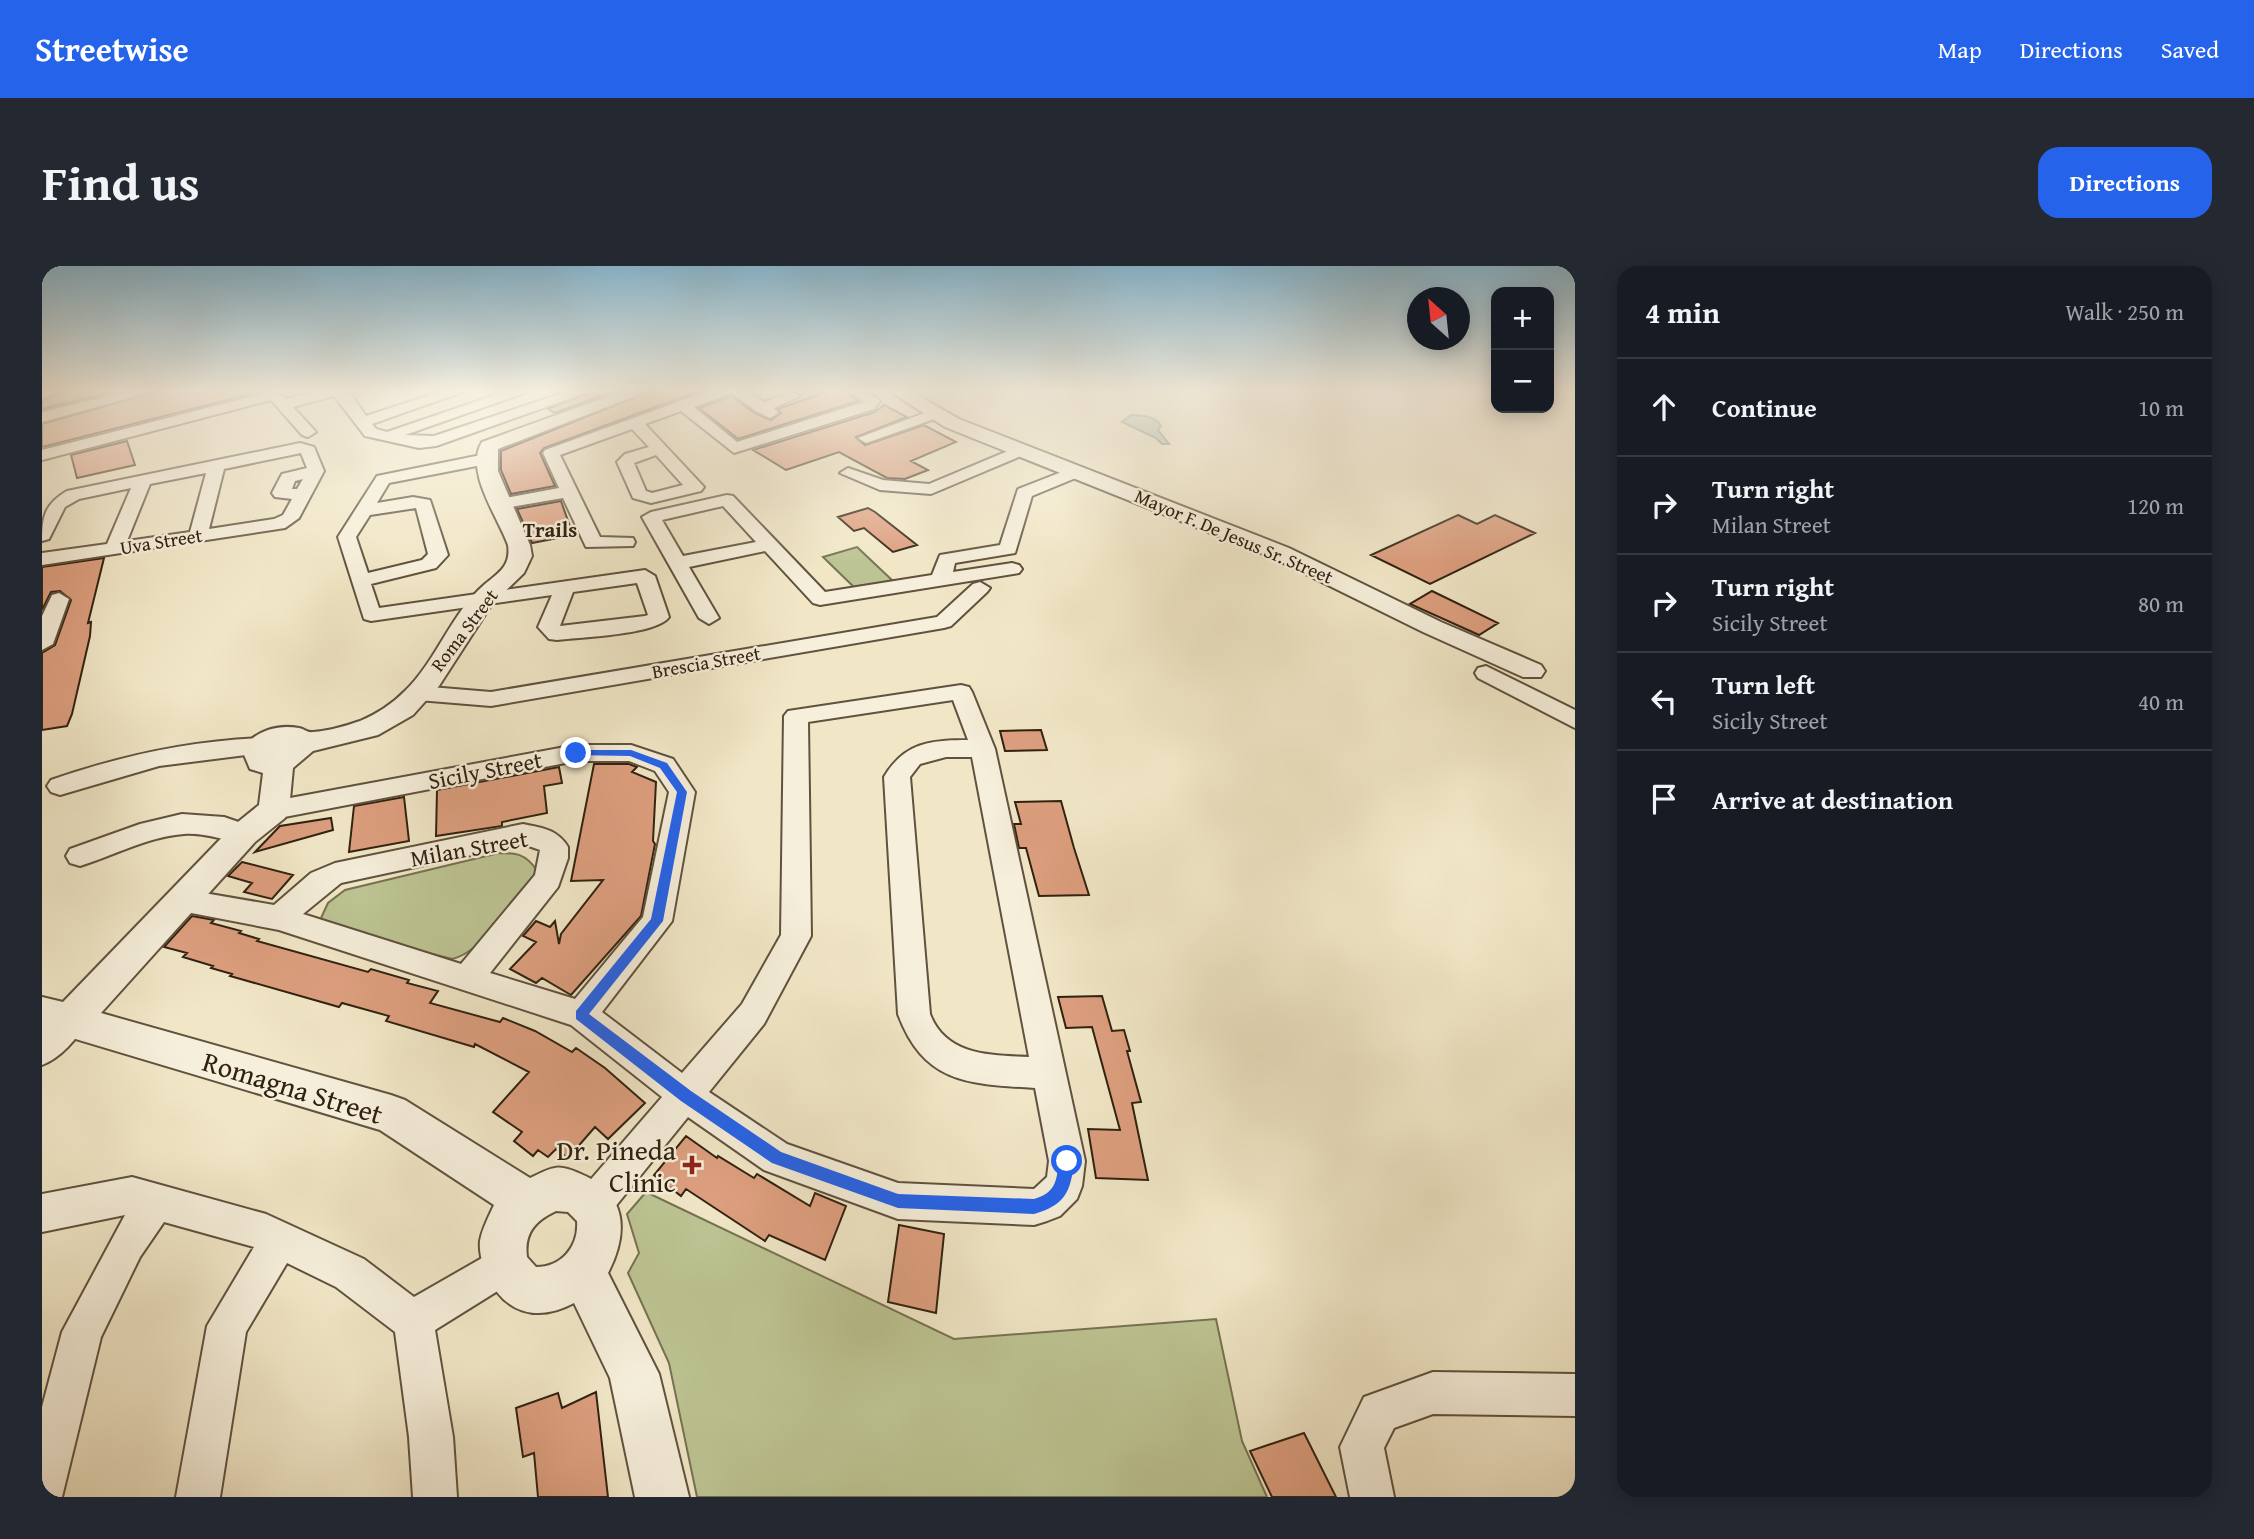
<!DOCTYPE html>
<html lang="en">
<head>
<meta charset="utf-8">
<style>
	:root { --surface:#171b24; --page:#242831; --text:#f1f3f6; --muted:#9ea1a6; --line:#363941; --accent:#2563eb }
	body { margin:0; font-family:"Gentium Book Plus",serif; background:var(--page); color:var(--text) }
	.controls { position:absolute; right:21px; top:21px; display:grid; overflow:hidden; border-radius:14px; box-shadow:0 4px 18px #0003 }
	.controls button { width:63px; height:63px; display:grid; place-items:center; padding:0; border:0; border-bottom:2px solid var(--line); background:var(--surface); color:var(--text); font:35px sans-serif }
	.compass { position:absolute; left:1365px; top:21px; width:63px; height:63px; border-radius:50%; background:var(--surface); box-shadow:0 4px 18px #0003; rotate:333deg }
	.stop { position:absolute; width:21px; height:21px; margin:-16px; border:5px solid #2563eb; border-radius:50%; background:#fff }
	.stop.end { background:#2563eb; border-color:#fff; box-shadow:0 2px 7px #0008 }
	.list { margin:0; padding:0; list-style:none }
	h2 { display:flex; justify-content:space-between; align-items:center; height:91px; margin:0; padding:0 28px; font-size:30px }
	h2 small { font-size:23px; font-weight:400; color:var(--muted) }
	.list li { display:grid; grid-template-columns:46px 1fr auto; gap:21px; align-items:center; box-sizing:border-box; height:98px; padding:0 28px; border-top:2px solid var(--line) }
	.list b { display:block; font-size:26px; white-space:nowrap }
	.list p { margin:0; font-size:23px; white-space:nowrap; color:var(--muted) }
	.list em { font-size:23px; font-style:normal; color:var(--muted) }
	.icon { flex:none; width:38px; height:38px; fill:none; stroke:currentColor; stroke-width:2; stroke-linecap:round; stroke-linejoin:round }
	.map { position:relative; flex:none; width:1533px; height:1231px; overflow:hidden; border-radius:21px }
	header { display:flex; align-items:center; gap:42px; box-sizing:border-box; height:98px; padding:0 35px; background:var(--accent); color:#fff }
	header strong { font-size:33px }
	nav { display:flex; gap:38px; margin-inline-start:auto; font-size:24px }
	.intro { display:flex; align-items:center; justify-content:space-between; box-sizing:border-box; height:168px; padding:0 42px }
	h1 { margin:0; font-size:49px }
	.button { padding:18px 32px; border-radius:21px; background:var(--accent); color:#fff; font-size:24px; font-weight:700 }
	main { display:flex; gap:42px; padding:0 42px }
	aside { flex:1; background:var(--surface); border-radius:21px; box-shadow:0 4px 18px #0003 }
	.map>svg:first-child { display:block }
</style>
</head>
<body>
<header>
<strong>Streetwise</strong>
<nav><a>Map</a><a>Directions</a><a>Saved</a></nav>
</header>
<div class="intro"><h1>Find us</h1><a class="button">Directions</a></div>
<main>
<div class="map">
<svg width="1533" height="1231" viewBox="0 0 1533 1231">
	<rect width="100%" height="100%" fill="#f1e7c7"/>
	<filter id="stains"><feTurbulence type="fractalNoise" baseFrequency=".00286" numOctaves="4"/><feColorMatrix values="0 0 0 0 .2 0 0 0 0 .09 0 0 0 0 .02 0 0 0 .5 -.17"/></filter>
	<radialGradient id="worn" r=".72"><stop offset=".6" stop-color="#630" stop-opacity="0"/><stop offset="1" stop-color="#630" stop-opacity=".3"/></radialGradient>
	<path fill="#bdc493" stroke="#767252" stroke-width="2" d="M815 281 850 314 816 325 781 291Z
		M457 587C475 587 483 588 494 603L492 616C473 638 438 687 410 693L284 661 279 652 286 637 303 624Z
		M604 926 912 1073 1174 1053 1200 1175 1225 1231H655L627 1097 586 1007 597 987 585 948Z"/>
	<path fill="#9bc0b1" stroke="#708071" stroke-width="2" d="M1089 149C1100 149 1114 150 1119 160L1116 164 1127 178H1120L1114 172 1080 156Z"/>
	<path fill="#dd9f7f" stroke="#302110" stroke-width="2" d="M28 124H78L0 143V134Z
		M119 124 217 126 0 181V158Z
		M554 124H575L513 147 506 143Z
		M611 124H660L502 182 498 187 513 220 469 228 459 204V185Z
		M789 124H803L816 135 696 173 657 142 690 130 712 147 729 154 739 147 736 143Z
		M842 139 865 151 814 171 823 179 882 159 914 176 869 195 886 204 863 213 845 212 797 186 744 204 711 184 833 146Z
		M85 175 93 199 35 212 29 189Z
		M519 235 531 269 490 277 475 243Z
		M826 242 833 246 875 279 851 286 822 262 812 265 796 251Z
		M1416 249 1435 258 1453 249 1493 267 1388 318 1329 289Z
		M62 292 46 357 49 356 48 370 30 448 25 460 0 464V387L13 379 29 334 18 325 9 326 0 344V301Z
		M1390 325 1456 357 1437 369 1368 338Z
		M999 464 1005 484 963 485 958 465Z
		M552 498H587L595 501 590 506 614 516 611 575 613 578 599 650 529 729 500 712 494 717 468 703 494 676 481 670 494 655 508 661 513 655 517 678 519 668 561 614 529 615Z
		M517 501 520 517 502 520 505 547 460 556V560L394 570 395 524Z
		M362 531 367 575 307 586 312 540Z
		M1019 535 1032 582 1047 629 997 630 984 582H977L972 558H979L973 536Z
		M289 552 291 564 213 586 238 560Z
		M200 596 251 609 230 633 202 626 210 617 186 610Z
		M150 650 172 654 169 657 199 665 197 667 217 673 215 675 326 706 329 703 367 714 365 717 396 725 388 737 458 756 461 752 493 765 530 786 534 782 563 802 603 837 566 873 553 861 526 892 514 883 506 891 496 884 491 890 472 875 480 866 451 846 487 806 433 778 432 781 344 755 347 750 300 737 297 741 188 710 190 708 169 702 171 700 141 691 145 687 122 681Z
		M1060 730 1070 765 1082 764 1088 785H1085L1099 836 1090 837 1106 914 1054 912 1046 863 1078 864 1050 761 1024 762 1016 731Z
		M644 870 675 892 676 890 712 912 715 908 768 940 773 927 804 940 783 994 727 969 723 975 644 923 639 930 612 909Z
		M857 959 902 968 894 1047 846 1036Z
		M554 1126 566 1231H496L492 1187 481 1191 474 1142 516 1127 520 1142Z
		M1262 1167 1294 1231H1230L1208 1185Z"/>
	<g fill="none" stroke-linecap="round" stroke-linejoin="round">
		<defs>
			<path id="minor" d="M0 124H24L0 132Z
				M91 124H117L0 156V146Z
				M280 124H306L324 150 403 124H426L330 158 334 163 345 166 468 124H491L363 169 392 170 530 124H552L394 180 377 182 323 170 292 130 251 141 274 166 266 171 260 169 229 134 0 194V184L232 125 244 133Z
				M669 124H705L722 136 751 126 758 130 732 142 736 147 728 152 714 145 690 127 652 141 695 176 822 136 806 124H824L838 135 832 143 692 187 639 145 603 158 662 221 659 225 609 237 591 232 575 196 583 188 607 181 590 163 518 189 558 271 591 272 593 276 591 280 544 281 521 232 458 243 449 238 458 233 517 222 501 187 503 184ZM614 189 641 219 610 227 604 225 592 197Z
				M893 143 898 145V151L830 175 824 177 816 172Z
				M258 177 272 181 282 205 257 252 243 262 0 299V287L65 278 89 222 37 233 23 241 7 273 0 275C0 250 3 238 25 225ZM259 187 265 202 240 208 230 227 233 231 250 233 241 249 232 253 167 263 182 203ZM164 207 148 266 85 275 108 218ZM261 213 255 223H250L253 215Z
				M980 179 986 181V187L889 228 838 224 798 207 806 202 841 214 887 218Z
				M444 188 452 193 450 197 347 217 335 237 371 231 388 234 406 289 394 302 329 318 337 342 603 304 613 310 627 351C614 369 539 371 515 374L507 373 496 361 510 329 329 355 322 353 296 271 335 210ZM374 242 386 288 380 294 326 307 314 271 328 249ZM595 317 606 349 603 350 518 360 531 326Z
				M1035 200 1043 205 1041 209 990 230 973 287 913 297 911 306 970 297 977 299 980 303 977 307 778 339 771 337 723 285 647 301 677 352 667 358 657 352 600 251 609 246 685 229 691 230 783 326 890 309 898 289 958 279 976 223ZM681 240 714 276 641 290 620 254Z
				M938 316 948 322 945 326 909 360 902 362 449 440 376 434 368 432 365 427 368 422 376 420 449 426 895 351 931 318Z
				M17 327 27 333 11 378 0 384V350L10 329Z
				M1444 400 1533 444V462L1436 412 1433 407 1436 402Z
				M919 419 927 421 930 426 953 483 1043 895 1040 920 1035 933 1018 950 1005 955 992 959 856 953 722 904 646 851 564 952 551 957 538 952 533 939 538 926 620 831 529 759 237 664 139 645 129 642 125 634 129 626 139 623 232 639 269 607 293 597 481 558C500 562 515 563 526 581V592L516 621 448 707 533 733 601 651 627 526 613 505 587 495H534L232 553 223 551 219 544 223 537 232 535 534 479H589L631 493 653 526 630 655 560 746 640 807 700 738 739 669 742 450 746 445ZM911 434 926 474C888 474 862 477 842 511L856 748C882 818 927 818 993 822L1007 895 1005 911 992 923 856 917 745 878 667 826 722 758 769 670 766 456ZM904 491H930L987 791C948 789 904 790 888 748L868 511 878 498ZM481 578 498 584 493 609 419 698 261 648 299 617Z
				M219 472 228 474 231 480 228 486 117 500 18 529 9 526 5 520 9 514C78 490 146 475 219 472Z
				M140 548 182 551 211 561 215 568 211 575C196 580 166 566 142 568 105 571 73 589 38 600L28 597 24 590 28 583 98 558Z
				M28 741 39 745 44 755C36 773 18 792 0 799V762L17 745Z
				M90 911 224 948 322 993 372 1031 461 980 475 985 480 999 475 1013 393 1064 411 1171 415 1231H371L367 1171 353 1066 294 1021 245 997 204 1066 178 1231H134L165 1060 212 981 122 956 98 991 59 1071 20 1231H0V1141L20 1066 83 949 0 966V928Z
				M1391 1106 1533 1108V1150L1391 1148 1352 1162 1342 1182 1352 1231H1308L1298 1181 1322 1131Z"/>
			<path id="tertiary" d="M584 124H609L456 183V205L488 279 490 290 482 307 450 338 397 420 371 449 336 469 271 485 251 502 247 544 243 552 213 576 59 747 349 829 363 834 488 912C495 909 505 903 513 902 521 900 532 905 539 908 585 927 587 966 566 1007L617 1108 647 1231H593L568 1112 532 1037C495 1057 461 1047 444 1007 440 997 437 985 438 975 440 963 447 950 452 939L338 864 0 763V731L21 736 191 560 217 539 221 507 208 503 200 484C212 465 235 458 257 462 263 463 265 467 271 466 286 465 304 460 318 455 335 448 350 438 363 425 395 394 409 347 443 318 458 306 469 299 466 279 456 251 422 205 440 176ZM514 945 526 946 535 955C537 980 520 1001 494 1001L485 991C482 967 493 955 514 945Z
				M846 124H867L917 153 1247 282 1399 356 1499 399 1503 405 1499 411H1481L1381 366 1231 292 903 161Z"/>
		</defs>
		<use href="#minor" stroke="#60523e" stroke-width="4"/>
		<use href="#tertiary" stroke="#60523e" stroke-width="4"/>
		<use href="#minor" fill="#f6efdb" fill-rule="evenodd"/>
		<use href="#tertiary" fill="#f6efdb" fill-rule="evenodd"/>
	</g>
	<linearGradient id="sky" x2="0" y2="1"><stop stop-color="#89b9d2"/><stop offset="0.42" stop-color="#f9f4e6"/><stop offset="1" stop-color="#f9f4e6" stop-opacity="0"/></linearGradient>
	<rect width="1533" height="297" fill="url(#sky)"/>
	<path fill="#2563eb" d="M534 484H589L625 497 645 526 621 655 547 748 649 825 739 886 856 928 992 933C1026 924 1008 896 1025 888L1032 895C1029 926 1023 939 992 948L856 942 730 897 639 835 534 753V745L609 653 635 526 618 502 588 490 531 489V485Z"/>
	<path fill="#8f2418" stroke="#f6efdb" stroke-width="2.5" d="M646.5 888.5h7v7h7v7h-7v7h-7v-7h-7v-7h7z"/>
	<g text-anchor="middle" dominant-baseline="central" stroke-width="5" stroke-linejoin="round" paint-order="stroke">
		<g font-size="19" fill="#302110" stroke="#f6efdb">
			<text transform="translate(1192 270) rotate(23)">Mayor F. De Jesus Sr. Street</text>
			<text transform="translate(119 275) rotate(-9)">Uva Street</text>
			<text transform="translate(422 364) rotate(-53)">Roma Street</text>
			<text transform="translate(664 396) rotate(-10)">Brescia Street</text>
		</g>
		<g font-size="21" font-weight="bold" fill="#302110" stroke="#f6efdb">
			<text x="508" y="263">Trails</text>
		</g>
		<g font-size="23" fill="#302110" stroke="#f6efdb">
			<text transform="translate(443 504) rotate(-11)">Sicily Street</text>
			<text transform="translate(427 582) rotate(-10)">Milan Street</text>
		</g>
		<g font-size="28" fill="#302110" stroke="#f6efdb">
			<text transform="translate(251 821) rotate(17)">Romagna Street</text>
		</g>
		<g font-size="28" fill="#302110" stroke="#f6efdb" text-anchor="end">
			<text x="634" y="883">Dr. Pineda<tspan x="634" dy="32">Clinic</tspan></text>
		</g>
	</g>
	<rect width="100%" height="100%" filter="url(#stains)"/>
	<rect width="100%" height="100%" fill="url(#worn)"/>
</svg>
<div class="controls">
<button>+</button>
<button>−</button>
</div>
<svg class="compass" viewBox="-18 -18 36 36"><path d="M0-13l5 13h-10z" fill="#e53935"/><path d="M0 13l5-13h-10z" fill="#9ea1a6"/></svg>
<div class="stop" style="left:1025px;top:895px"></div>
<div class="stop end" style="left:534px;top:487px"></div>
</div>
<aside>
<h2>4 min<small>Walk · 250 m</small></h2>
<ul class="list">
<li><svg class="icon" aria-label="ahead" viewBox="0 0 24 24"><path d="M12 20V5M6 11l6-6 6 6"/></svg><div><b>Continue</b></div><em>10 m</em></li>
<li><svg class="icon" aria-label="right" viewBox="0 0 24 24"><path d="M7 20v-9h11M14 6l5 5-5 5"/></svg><div><b>Turn right</b><p>Milan Street</p></div><em>120 m</em></li>
<li><svg class="icon" aria-label="right" viewBox="0 0 24 24"><path d="M7 20v-9h11M14 6l5 5-5 5"/></svg><div><b>Turn right</b><p>Sicily Street</p></div><em>80 m</em></li>
<li><svg class="icon" aria-label="left" viewBox="0 0 24 24"><path d="M17 20v-9H6M10 6l-5 5 5 5"/></svg><div><b>Turn left</b><p>Sicily Street</p></div><em>40 m</em></li>
<li><svg class="icon" aria-label="arrive" viewBox="0 0 24 24"><path d="M6 21V4h12l-3 4 3 4H6"/></svg><div><b>Arrive at destination</b></div></li>
</ul>
</aside>
</main>
</body>
</html>
